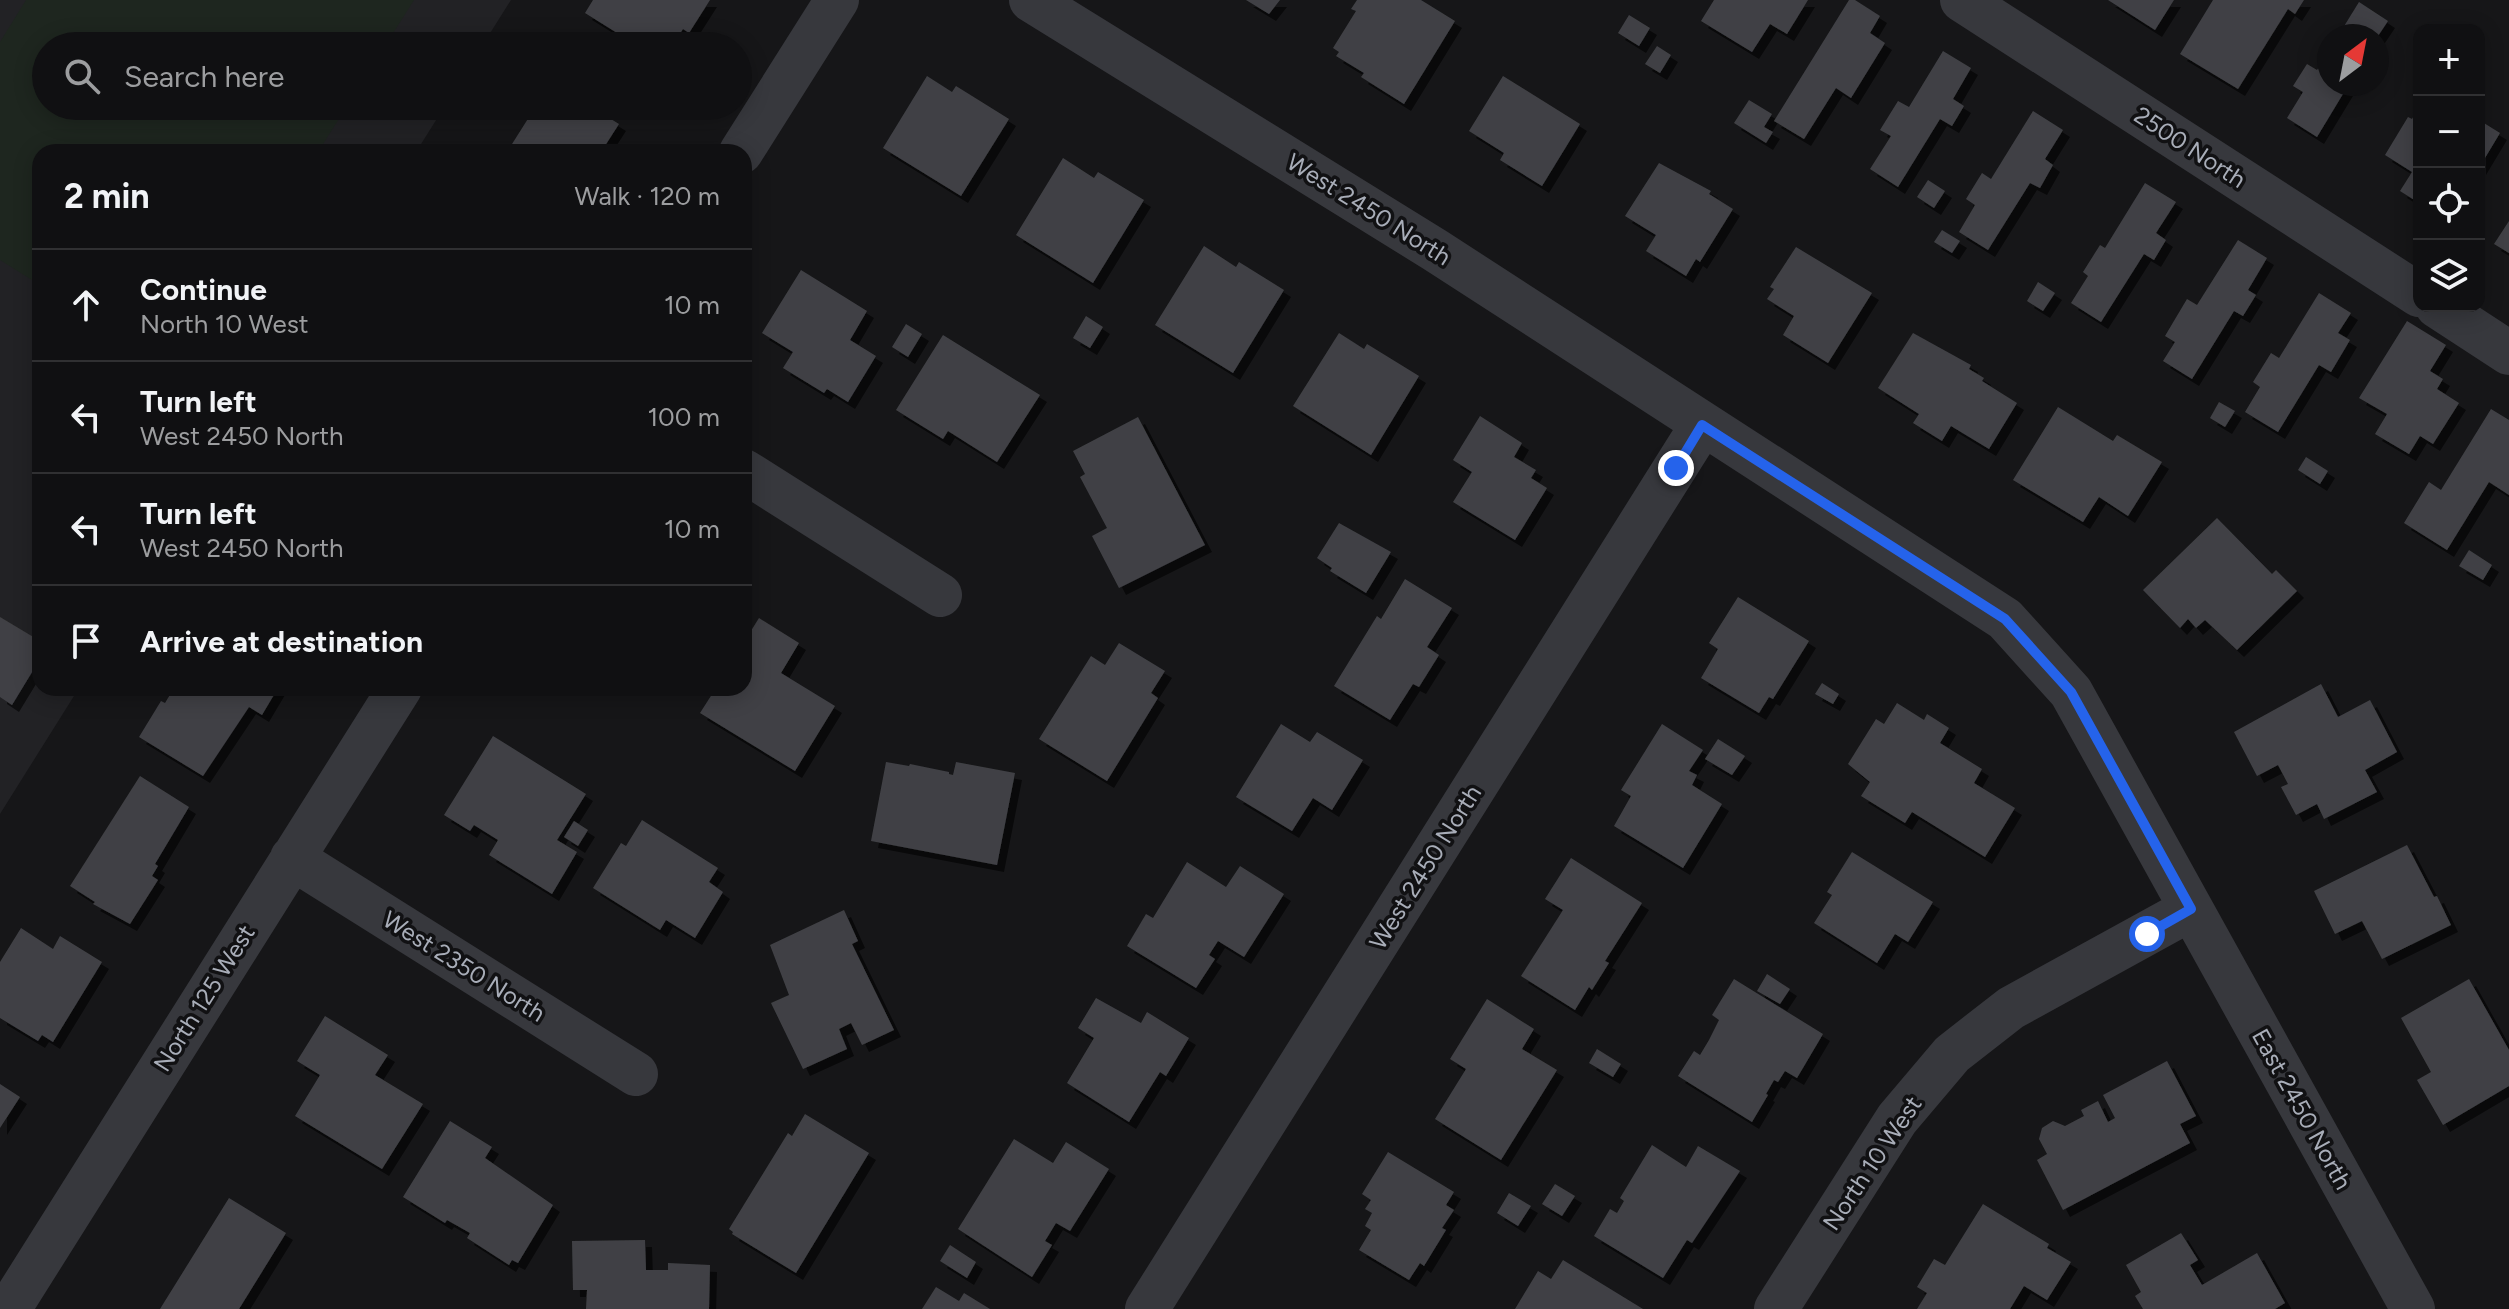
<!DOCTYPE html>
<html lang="en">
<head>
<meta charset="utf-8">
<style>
	:root { --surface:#101012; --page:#1e1e20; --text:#f1f3f6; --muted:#9c9d9f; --line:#303032 }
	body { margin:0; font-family:Figtree,sans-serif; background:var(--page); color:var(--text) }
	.controls { position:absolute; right:24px; top:24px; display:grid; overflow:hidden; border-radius:16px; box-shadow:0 4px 20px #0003 }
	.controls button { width:72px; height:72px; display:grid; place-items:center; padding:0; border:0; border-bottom:2px solid var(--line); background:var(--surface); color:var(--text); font:40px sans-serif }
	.compass { position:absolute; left:2317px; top:24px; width:72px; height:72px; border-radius:50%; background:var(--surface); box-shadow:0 4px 20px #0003; rotate:32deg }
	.stop { position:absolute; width:24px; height:24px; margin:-18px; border:6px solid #2563eb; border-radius:50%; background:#fff }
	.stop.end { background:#2563eb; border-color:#fff; box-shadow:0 2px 8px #0008 }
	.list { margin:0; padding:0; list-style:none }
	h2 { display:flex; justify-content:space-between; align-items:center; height:104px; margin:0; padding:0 32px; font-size:34px }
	h2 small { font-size:26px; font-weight:400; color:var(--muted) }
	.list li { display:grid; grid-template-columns:52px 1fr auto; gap:24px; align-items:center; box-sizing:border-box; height:112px; padding:0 32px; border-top:2px solid var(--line) }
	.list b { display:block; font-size:30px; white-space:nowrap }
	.list p { margin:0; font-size:26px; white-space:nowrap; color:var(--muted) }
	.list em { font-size:26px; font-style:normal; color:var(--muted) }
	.icon { flex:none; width:44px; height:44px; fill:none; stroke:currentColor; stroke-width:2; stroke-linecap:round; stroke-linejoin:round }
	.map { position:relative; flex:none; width:2509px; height:1309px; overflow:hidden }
	.search { position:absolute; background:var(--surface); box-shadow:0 4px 20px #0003; left:32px; top:32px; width:720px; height:88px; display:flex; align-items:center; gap:20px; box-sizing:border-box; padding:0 28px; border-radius:44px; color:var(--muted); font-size:30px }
	.panel { position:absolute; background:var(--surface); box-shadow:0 4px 20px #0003; left:32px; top:144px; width:720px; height:552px; border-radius:24px }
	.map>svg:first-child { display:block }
</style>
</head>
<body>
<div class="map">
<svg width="2509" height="1309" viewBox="0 0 2509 1309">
	<defs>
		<filter id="shadow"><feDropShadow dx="7" dy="7" stdDeviation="0" flood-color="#0009"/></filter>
	</defs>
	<rect width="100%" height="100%" fill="#161618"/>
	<path fill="#222225" d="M0 0H511L482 46H46V106H445L416 152H40V688H79L0 814Z"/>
	<path fill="#1e261f" d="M26 0H414L385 46H46V106H347L318 152H40V285L0 260V42Z"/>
	<path fill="#404145" filter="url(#shadow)" d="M593 0H710L689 33 683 29 672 46H638L585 13Z
		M1246 0H1280L1269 14Z
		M1357 0H1421L1455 21 1404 104 1361 77 1364 73 1336 56 1339 52 1333 48 1356 11 1351 9Z
		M1714 0H1808L1787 34 1770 24 1752 52 1701 21Z
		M1849 0H1855L1880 16 1870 33 1885 43 1851 98 1836 88 1804 139 1774 121Z
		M2108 0H2174L2155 30Z
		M2213 0H2304L2295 14 2288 9 2238 89 2180 54Z
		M2359 2 2388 21 2378 36H2338Z
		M1629 15 1650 28 1639 46 1618 33Z
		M1657 46 1671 55 1660 73 1645 64Z
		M2329 50V84H2349L2317 137 2287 118 2303 92 2293 86 2307 64 2317 70Z
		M1943 51 1971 68 1953 99 1964 106 1952 126 1940 119 1898 187 1870 169 1891 136 1880 130 1898 101 1909 107Z
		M927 76 952 92 956 86 1009 119 961 196 883 148Z
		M1503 76 1580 124 1542 186 1500 160 1504 153 1469 131Z
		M1749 100 1772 114 1764 127 1773 132 1766 143 1734 123Z
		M536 106H590L619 124 601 152H507Z
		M2419 107V203L2400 191 2412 172 2385 155 2408 117 2412 119Z
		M2033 111 2063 130 2045 159 2053 165 2040 188 2030 183 1988 250 1959 232 1975 205 1966 199 1982 173 1991 179Z
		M2479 120 2500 133 2479 168Z
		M1063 158 1094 178 1098 172 1144 200 1093 283 1016 235Z
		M1659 163 1711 191 1709 194 1733 209 1700 262 1696 259 1686 276 1646 251 1656 235 1625 216Z
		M1928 180 1945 191 1934 208 1917 197Z
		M2145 183 2176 202 2156 233 2166 240 2154 260 2144 254 2101 322 2071 303 2088 276 2083 272 2100 245 2105 248Z
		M2509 221V253L2494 244Z
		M1942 230 1960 241 1952 253 1934 242Z
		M2238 240 2267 258 2248 290 2256 295 2243 316 2234 311 2192 379 2163 361 2175 342 2165 336 2187 299 2197 305Z
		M1204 246 1236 267 1239 262 1284 290 1233 373 1155 325Z
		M1796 247 1872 293 1828 363 1783 335 1794 316 1767 299 1774 289 1770 287Z
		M801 270 867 311 850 340 876 356 848 402 827 389 824 393 783 368 793 352 762 333Z
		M2038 282 2055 293 2043 311 2027 301Z
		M2319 293 2351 313 2338 333 2350 340 2331 372 2319 365 2278 432 2245 412 2260 387 2253 382 2271 353 2279 358Z
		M1086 316 1103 327 1090 348 1073 338Z
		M2407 321 2446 345 2430 371 2443 379 2437 389 2459 403 2433 444 2420 436 2409 454 2375 434 2387 414 2359 398Z
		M906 324 922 334 908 357 892 347Z
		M1339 333 1364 349 1367 344 1419 376 1371 455 1293 406Z
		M1913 333 1971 365 1969 369 1984 378 1982 381 2017 403 1989 449 1951 426 1942 441 1913 423 1919 414 1878 388Z
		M943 335 1040 395 997 462 948 431 943 439 896 410Z
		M2219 402 2235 411 2225 427 2210 418Z
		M2058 407 2113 441 2117 435 2162 462 2128 516 2099 497 2083 522 2013 480Z
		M2491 409 2509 420V495L2489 482 2447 550 2404 523 2429 482 2441 490Z
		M1480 416 1522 443 1514 457 1536 470 1531 478 1547 488 1515 540 1453 502 1472 472 1453 460Z
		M1138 417 1205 545 1119 588 1092 536 1107 528 1080 477 1085 474 1073 451Z
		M2306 457 2328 471 2320 484 2298 470Z
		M2217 518 2272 574 2276 570 2297 591 2237 650 2205 620 2196 628 2188 619 2180 628 2143 590Z
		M1339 523 1391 552 1366 593 1330 571 1332 568 1317 558Z
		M2469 550 2492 565 2483 580 2459 566Z
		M1405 579 1452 608 1427 647 1439 655 1419 687 1413 684 1390 720 1334 686 1377 616 1381 619Z
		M1738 597 1809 641 1773 699 1769 697 1759 713 1701 678 1718 649 1709 643Z
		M0 617 40 641V659L12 705 0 697Z
		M759 618 799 643 781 673 835 706 795 771 700 713 716 688H744V642Z
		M1119 643 1165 671 1151 693 1158 698 1107 781 1039 739 1091 656 1105 665Z
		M1822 683 1839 694 1833 704 1815 694Z
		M2321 684 2338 717 2370 700 2397 752 2365 770 2377 792 2324 819 2317 804 2296 815 2281 787 2288 784 2278 765 2257 776 2234 732Z
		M174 688H278L262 715 249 707 203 776 139 737 161 701 165 703Z
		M1897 703 1924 720 1927 714 1949 728 1940 743 1982 769 1974 783 2015 808 1985 857 1912 812 1905 823 1861 796 1870 782 1848 764 1876 719 1884 724Z
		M1281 724 1310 742 1317 732 1363 760 1332 810 1313 798 1292 831 1236 797Z
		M1662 724 1703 750 1689 771 1697 775 1692 785 1722 804 1683 868 1614 826 1631 796 1621 790Z
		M493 736 586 794 557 840 577 852 552 894 489 855 498 840 474 825 470 831 444 815Z
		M1718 739 1745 756 1732 775 1705 759Z
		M886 762 909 766 910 764 949 772V774L953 775 956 762 1015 773 997 865 871 841Z
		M140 776 189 807 155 864 158 866 152 876 158 880 130 924 93 904 95 902 70 886Z
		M642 820 718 868 709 882 723 892 695 938 666 920 660 930 593 888 621 843 626 846Z
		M574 821 588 830 578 846 564 837Z
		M2407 845 2434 897 2437 896 2451 925 2382 959 2362 921 2335 934 2314 891Z
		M1852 852 1933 902 1908 942 1895 934 1877 963 1814 923 1832 895 1827 892Z
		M1571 858 1642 903 1605 961 1609 963 1592 990 1589 987 1575 1010 1521 976 1563 910 1545 899Z
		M1187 862 1226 887 1240 866 1284 894 1244 957 1218 941 1209 955 1215 959 1196 988 1127 946 1146 914 1153 918Z
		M844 910 858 941 852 944 894 1030 862 1045 851 1023 839 1029 847 1049 803 1069 771 1003 789 995 770 945Z
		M21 928 53 949 60 936 102 962 53 1042 42 1035 38 1041 0 1018V962Z
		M1767 974 1790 989 1780 1004 1757 991Z
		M1734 979 1823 1034 1797 1078 1785 1071 1778 1082 1774 1080 1766 1094 1768 1095 1752 1122 1678 1076 1694 1051 1700 1055 1709 1040 1719 1020 1712 1015Z
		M2469 979 2509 1050V1086L2443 1125 2417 1080 2431 1072 2401 1018Z
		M1096 998 1141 1023 1147 1012 1189 1038 1166 1076 1160 1072 1129 1122 1067 1083 1094 1038 1078 1028Z
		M1487 999 1534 1029 1522 1049 1557 1070 1501 1160 1435 1119 1466 1069 1450 1059Z
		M325 1016 388 1055 375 1075 423 1104 382 1169 295 1116 320 1075 297 1061Z
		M1597 1049 1621 1064 1613 1077 1589 1063Z
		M2167 1061 2196 1116 2180 1124 2190 1143 2063 1210 2037 1160 2047 1154 2039 1139 2042 1128 2053 1121 2065 1126 2084 1116 2081 1110 2098 1101 2108 1122 2115 1118 2103 1095Z
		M0 1084 20 1097 0 1128Z
		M805 1114 869 1153 796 1273 732 1234 733 1232 729 1229 788 1133 792 1136Z
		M450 1121 492 1147 485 1158 553 1205 518 1263 512 1260 509 1265 467 1238 470 1233 447 1220 445 1223 403 1197Z
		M1014 1139 1053 1163 1066 1142 1109 1169 1070 1231 1056 1223 1045 1241 1052 1245 1032 1277 958 1229Z
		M1652 1145 1686 1167 1698 1146 1740 1171 1692 1243 1687 1240 1663 1278 1594 1236 1610 1209 1617 1213 1624 1201 1620 1198Z
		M1388 1152 1454 1192 1446 1205 1454 1210 1442 1228 1446 1230 1424 1266 1420 1263 1409 1280 1359 1250 1371 1230 1365 1226 1372 1213 1365 1209 1371 1200 1362 1194Z
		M1555 1184 1575 1196 1562 1216 1542 1204Z
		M1509 1193 1531 1206 1518 1226 1497 1213Z
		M229 1198 286 1233 239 1309H160Z
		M1983 1204 2049 1244 2047 1248 2071 1262 2047 1300 2024 1286 2010 1309H1917L1927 1293 1917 1287 1934 1259 1945 1265Z
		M2181 1233 2198 1260 2190 1265 2202 1285 2257 1253 2285 1303 2275 1309H2143L2135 1296 2141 1292 2126 1265Z
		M645 1240 646 1270H668V1263L710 1265 709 1309H586L587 1290H573L572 1241Z
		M950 1245 976 1262 967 1278 940 1261Z
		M1563 1260 1643 1309H1515L1538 1271 1551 1279Z
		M936 1287 959 1301 964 1293 990 1309H922Z"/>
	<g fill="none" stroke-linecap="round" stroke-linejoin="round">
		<path stroke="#37383d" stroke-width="44" d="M1031 0 1435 250 2005 619 2071 692 2413 1309
			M1962 0 2419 295
			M741 152 837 0
			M2437 306 2509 353
			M744 471 940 595
			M292 858 636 1074
			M9 1309 400 688
			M1147 1309 1702 425
			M1776 1309 1897 1119 1952 1054 2011 1008 2191 909"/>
	</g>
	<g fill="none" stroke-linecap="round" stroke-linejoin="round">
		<path stroke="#2563eb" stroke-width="10" d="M1676 468 1702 425 2005 619 2071 692 2191 909 2147 934"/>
	</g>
	<g text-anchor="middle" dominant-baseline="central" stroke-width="7" stroke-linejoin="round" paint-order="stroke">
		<g font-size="24" fill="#a8adb8" stroke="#111113">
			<text transform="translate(2190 147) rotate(33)">2500 North</text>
			<text transform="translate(1369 209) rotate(32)">West 2450 North</text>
			<text transform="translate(1425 867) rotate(-58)">West 2450 North</text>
			<text transform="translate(464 966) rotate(32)">West 2350 North</text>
			<text transform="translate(204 998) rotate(-58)">North 125 West</text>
			<text transform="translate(2302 1109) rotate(61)">East 2450 North</text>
			<text transform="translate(1872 1163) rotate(-56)">North 10 West</text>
		</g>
	</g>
</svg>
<div class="controls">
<button>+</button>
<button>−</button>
<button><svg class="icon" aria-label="locate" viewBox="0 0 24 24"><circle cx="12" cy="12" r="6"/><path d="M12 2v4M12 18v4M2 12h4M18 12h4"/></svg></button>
<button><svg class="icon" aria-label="layers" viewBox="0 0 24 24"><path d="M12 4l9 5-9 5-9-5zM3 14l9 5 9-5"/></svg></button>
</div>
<svg class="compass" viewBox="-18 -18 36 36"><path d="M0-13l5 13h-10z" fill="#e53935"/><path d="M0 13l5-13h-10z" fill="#9c9d9f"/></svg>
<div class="stop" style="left:2147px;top:934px"></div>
<div class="stop end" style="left:1676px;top:468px"></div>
<div class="search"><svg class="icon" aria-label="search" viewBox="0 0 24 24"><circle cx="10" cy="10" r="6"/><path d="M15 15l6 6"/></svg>Search here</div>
<section class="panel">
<h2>2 min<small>Walk · 120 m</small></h2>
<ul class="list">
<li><svg class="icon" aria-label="ahead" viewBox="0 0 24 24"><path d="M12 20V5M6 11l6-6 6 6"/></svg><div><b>Continue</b><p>North 10 West</p></div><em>10 m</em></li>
<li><svg class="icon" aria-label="left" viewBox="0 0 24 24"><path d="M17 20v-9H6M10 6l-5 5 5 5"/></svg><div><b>Turn left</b><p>West 2450 North</p></div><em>100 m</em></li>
<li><svg class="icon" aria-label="left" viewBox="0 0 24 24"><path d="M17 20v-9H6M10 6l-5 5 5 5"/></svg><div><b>Turn left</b><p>West 2450 North</p></div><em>10 m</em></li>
<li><svg class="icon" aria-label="arrive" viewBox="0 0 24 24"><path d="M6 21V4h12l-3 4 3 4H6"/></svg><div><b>Arrive at destination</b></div></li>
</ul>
</section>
</div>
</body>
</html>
